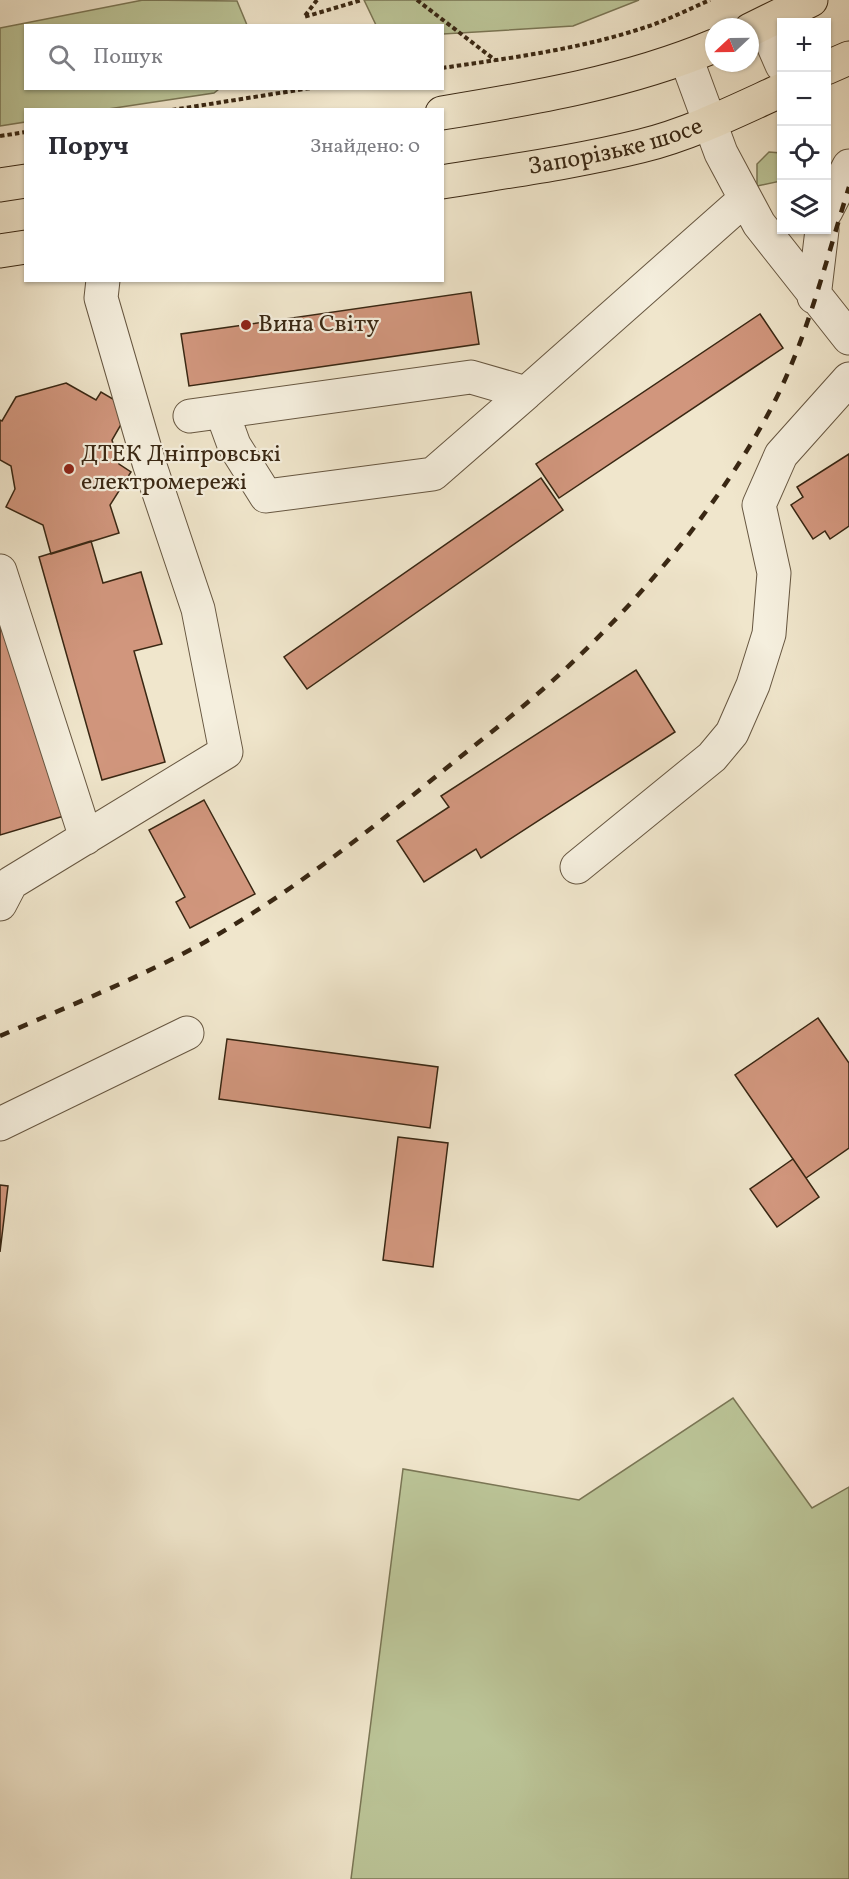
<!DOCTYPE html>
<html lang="uk">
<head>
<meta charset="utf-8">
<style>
	:root { --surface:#fff; --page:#f2f2f3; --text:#2b2b33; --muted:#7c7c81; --line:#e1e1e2 }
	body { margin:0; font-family:Vollkorn,serif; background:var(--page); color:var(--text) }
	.controls { position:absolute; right:18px; top:18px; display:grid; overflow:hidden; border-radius:0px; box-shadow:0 2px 4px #0004 }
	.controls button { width:54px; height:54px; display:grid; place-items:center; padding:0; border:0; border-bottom:2px solid var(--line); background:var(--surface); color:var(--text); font:30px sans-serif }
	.compass { position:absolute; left:705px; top:18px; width:54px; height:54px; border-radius:50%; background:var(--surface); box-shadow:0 2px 4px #0004; rotate:248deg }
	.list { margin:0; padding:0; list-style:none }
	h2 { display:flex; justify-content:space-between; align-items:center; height:78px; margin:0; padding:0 24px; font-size:26px }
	h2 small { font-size:20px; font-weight:400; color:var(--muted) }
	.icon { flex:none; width:33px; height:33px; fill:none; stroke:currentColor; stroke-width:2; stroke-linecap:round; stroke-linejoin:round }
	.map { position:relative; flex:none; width:849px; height:1879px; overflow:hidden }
	.search { position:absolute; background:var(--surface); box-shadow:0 2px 4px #0004; left:24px; top:24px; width:420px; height:66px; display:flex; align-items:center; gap:15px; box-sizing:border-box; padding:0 21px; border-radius:0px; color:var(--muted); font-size:22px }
	.panel { position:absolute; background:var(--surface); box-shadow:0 2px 4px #0004; left:24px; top:108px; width:420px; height:174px; border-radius:0px }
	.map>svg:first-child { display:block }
</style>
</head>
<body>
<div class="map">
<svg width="849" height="1879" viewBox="0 0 849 1879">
	<rect width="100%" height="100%" fill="#f0e6cc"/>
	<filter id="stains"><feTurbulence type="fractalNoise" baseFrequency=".00333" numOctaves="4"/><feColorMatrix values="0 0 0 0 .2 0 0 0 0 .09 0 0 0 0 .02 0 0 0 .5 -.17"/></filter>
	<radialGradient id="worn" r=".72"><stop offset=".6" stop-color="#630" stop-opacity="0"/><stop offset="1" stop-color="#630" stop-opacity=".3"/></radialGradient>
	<path fill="#bbc497" stroke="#7a7655" stroke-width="1.5" d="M143 0 237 1 247 25 26 26V88L219 89 214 93 108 109 26 110 25 122 0 126V28Z
		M364 0H639L573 26 443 34 442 26 376 25Z
		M769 152 781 153V181L757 186V164Z
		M733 1398 812 1508 849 1487V1879H351L403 1469 579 1500Z"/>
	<path fill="#d1967d" stroke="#392713" stroke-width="1.5" d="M471 292 479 344 189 386 181 334Z
		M760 314 783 348 559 498 536 464Z
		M66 383 96 400 101 392 130 409 112 440 119 464 131 472 110 505 119 533 51 554 43 525 6 507 15 489 11 466 0 460V420L2 421 16 397Z
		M849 454V526L830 539 825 531 813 539 791 505 803 497 797 487Z
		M541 478 563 510 307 689 284 657Z
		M91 541 103 583 141 572 162 644 134 651 165 762 102 780 39 557Z
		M0 621 64 816 0 835Z
		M636 670 675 732 481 858 476 849 424 882 397 841 449 807 441 796Z
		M204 800 255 894 190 928 176 902 185 897 149 830Z
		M818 1018 849 1063V1148L806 1178 735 1075Z
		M227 1039 438 1067 430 1128 219 1099Z
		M398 1137 448 1143 433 1267 383 1260Z
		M793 1159 819 1197 777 1227 750 1189Z
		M0 1185 8 1186 0 1252Z"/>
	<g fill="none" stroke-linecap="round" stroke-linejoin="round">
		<defs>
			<path id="minor" d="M764 24 782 65
				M686 58 721 153 759 224 849 338
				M826 211 849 166
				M814 297 822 230
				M222 412 234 445 266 496 433 474 526 393
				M190 416 471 377 526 393 745 199
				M0 571 86 838
				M577 867 712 757 732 733 753 685 769 634 774 573 759 505 781 455 849 379
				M0 904 11 883 226 752 198 609 149 463 101 298 103 280
				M0 1124 187 1033"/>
			<g id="major">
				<path d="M750 30 811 0"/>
				<path d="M826 68 849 58"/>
				<path d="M442 113C534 98 628 82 714 46"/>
				<path id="s1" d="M442 182C509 171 576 162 641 146 690 134 736 111 782 90"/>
				<path d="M0 185 26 181"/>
				<path d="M0 251 26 247"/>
			</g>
		</defs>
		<use href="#minor" stroke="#675741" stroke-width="35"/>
		<use href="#major" stroke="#392713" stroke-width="35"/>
		<path stroke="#392713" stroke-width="4" stroke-dasharray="4.5 3" stroke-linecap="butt" d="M317 0 304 17 362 0
			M417 0 495 60
			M442 68C510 58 581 49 646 27 668 20 689 9 710 0
			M172 110 311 88
			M0 136 26 132"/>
		<use href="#minor" stroke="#f5efde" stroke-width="33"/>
		<use href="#major" stroke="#f0e6cc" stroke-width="33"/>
		<path stroke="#392713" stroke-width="4.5" stroke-dasharray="10 10" stroke-linecap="butt" d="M0 1036C69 1006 139 978 205 942 289 894 364 835 439 774 486 736 535 699 578 657 651 587 718 505 767 416 806 345 825 263 849 187"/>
	</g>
	<g fill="#8f2418" stroke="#f5efde" stroke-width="2">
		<circle cx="246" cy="325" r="6"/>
		<circle cx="69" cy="469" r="6"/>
	</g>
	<g text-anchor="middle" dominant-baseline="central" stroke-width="4.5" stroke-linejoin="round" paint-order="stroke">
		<g font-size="24" fill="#392713" stroke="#f5efde">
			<text stroke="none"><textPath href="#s1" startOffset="177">Запорізьке шосе</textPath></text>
		</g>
		<g font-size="24" fill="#392713" stroke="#f5efde" text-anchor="start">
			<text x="258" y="325">Вина Світу</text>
			<text x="81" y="455">ДТЕК Дніпровські<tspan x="81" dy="28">електромережі</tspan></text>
		</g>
	</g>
	<rect width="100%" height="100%" filter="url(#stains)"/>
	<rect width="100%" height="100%" fill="url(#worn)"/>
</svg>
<div class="controls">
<button>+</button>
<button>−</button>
<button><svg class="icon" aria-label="locate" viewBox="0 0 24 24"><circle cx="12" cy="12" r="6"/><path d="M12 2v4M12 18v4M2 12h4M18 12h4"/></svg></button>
<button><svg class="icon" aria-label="layers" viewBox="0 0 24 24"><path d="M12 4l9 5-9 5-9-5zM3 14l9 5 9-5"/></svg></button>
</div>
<svg class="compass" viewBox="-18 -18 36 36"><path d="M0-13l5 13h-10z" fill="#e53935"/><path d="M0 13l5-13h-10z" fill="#7c7c81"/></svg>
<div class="search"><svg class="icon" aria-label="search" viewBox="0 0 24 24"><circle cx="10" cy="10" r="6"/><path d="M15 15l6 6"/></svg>Пошук</div>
<section class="panel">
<h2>Поруч<small>Знайдено: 0</small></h2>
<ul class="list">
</ul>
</section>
</div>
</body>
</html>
